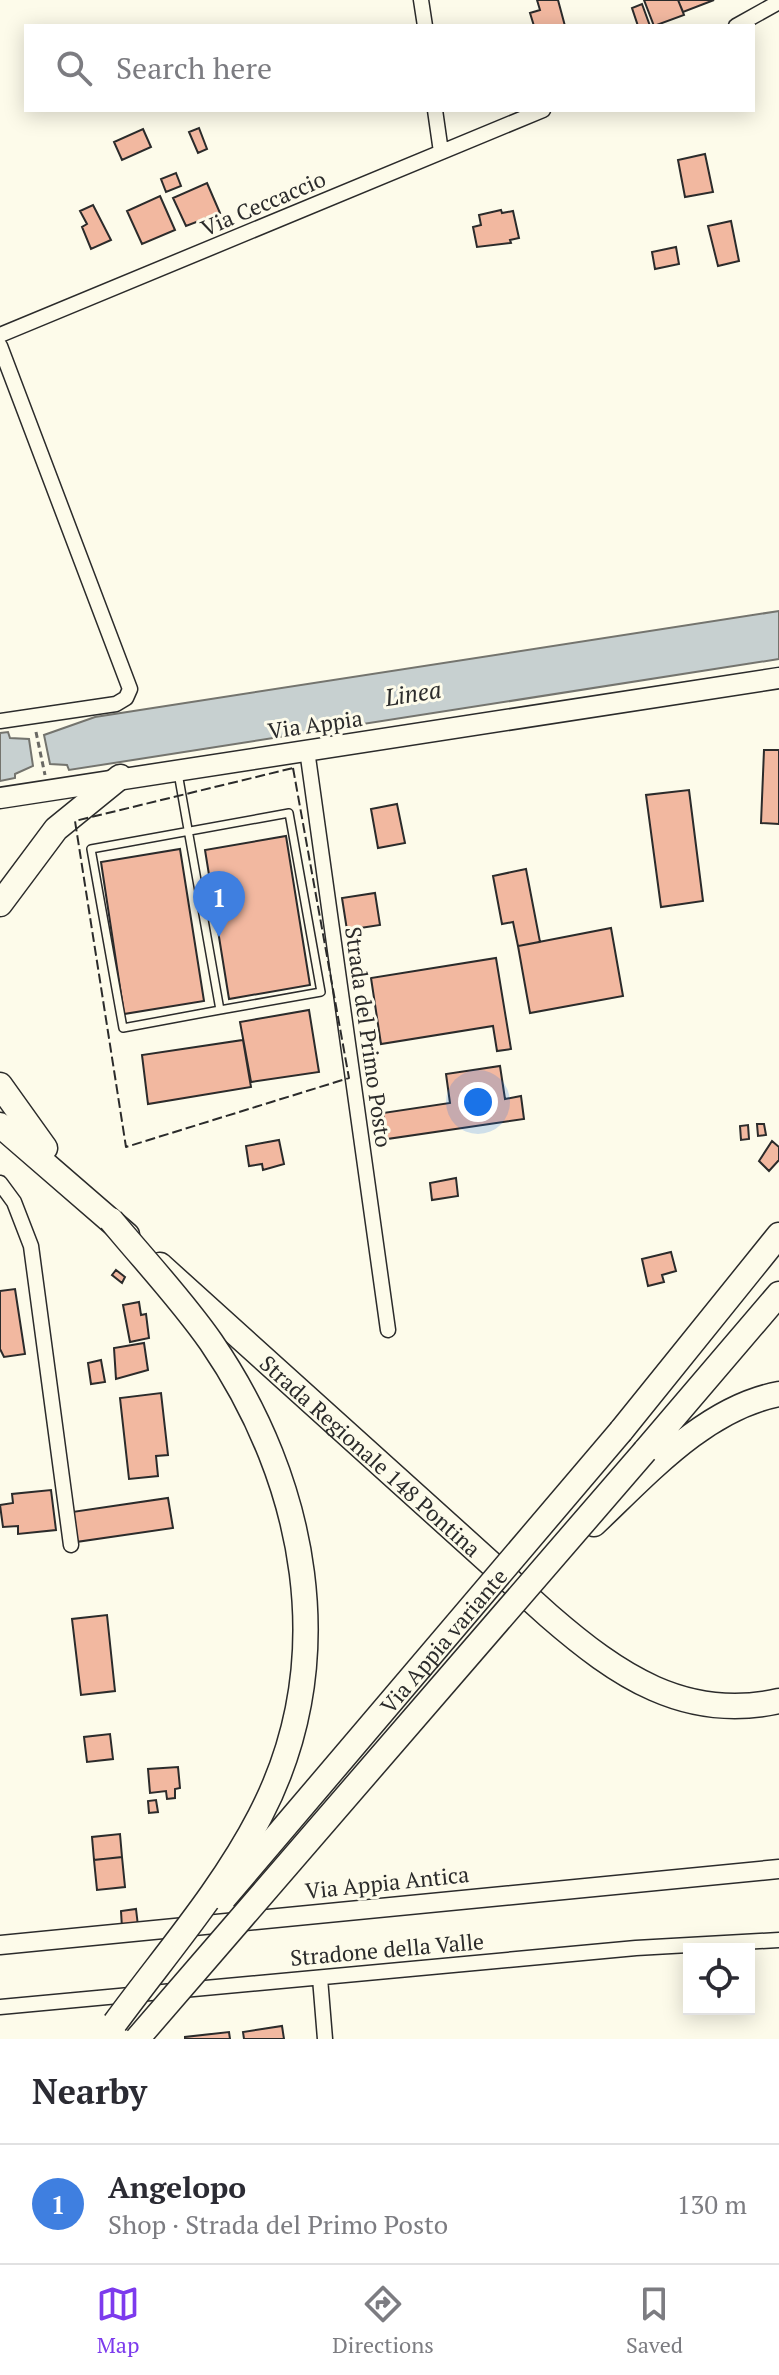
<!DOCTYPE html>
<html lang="en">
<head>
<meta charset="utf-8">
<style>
	:root { --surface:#fff; --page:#f2f2f3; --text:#2b2b33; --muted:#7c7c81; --line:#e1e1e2; --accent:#7c3aed }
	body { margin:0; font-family:"PT Serif",serif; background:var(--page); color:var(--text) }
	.controls { position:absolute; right:24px; bottom:24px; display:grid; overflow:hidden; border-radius:0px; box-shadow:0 4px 20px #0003 }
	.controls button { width:72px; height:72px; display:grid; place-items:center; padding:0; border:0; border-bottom:2px solid var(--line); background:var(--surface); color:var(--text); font:40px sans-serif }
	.you { position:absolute; left:478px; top:1102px; width:28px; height:28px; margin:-20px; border:6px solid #fff; border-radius:50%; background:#1a73e8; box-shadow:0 0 0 12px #1a73e833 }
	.badge { display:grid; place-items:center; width:52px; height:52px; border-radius:50%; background:var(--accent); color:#fff; font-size:26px; font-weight:700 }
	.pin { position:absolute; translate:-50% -66px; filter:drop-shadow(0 2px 4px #0008) }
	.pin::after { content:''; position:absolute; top:42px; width:28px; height:24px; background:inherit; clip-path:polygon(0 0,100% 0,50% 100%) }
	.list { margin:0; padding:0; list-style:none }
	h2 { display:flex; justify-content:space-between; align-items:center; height:104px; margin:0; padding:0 32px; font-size:34px }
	h2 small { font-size:26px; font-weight:400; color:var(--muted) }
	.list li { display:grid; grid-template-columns:52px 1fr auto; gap:24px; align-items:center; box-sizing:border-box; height:120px; padding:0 32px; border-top:2px solid var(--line) }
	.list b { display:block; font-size:30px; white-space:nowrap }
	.list p { margin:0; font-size:26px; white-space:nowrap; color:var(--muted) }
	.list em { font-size:26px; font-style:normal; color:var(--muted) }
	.icon { flex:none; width:44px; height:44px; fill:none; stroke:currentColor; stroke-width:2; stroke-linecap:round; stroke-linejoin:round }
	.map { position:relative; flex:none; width:779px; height:2039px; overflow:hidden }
	.search { position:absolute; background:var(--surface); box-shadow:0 4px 20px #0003; left:24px; right:24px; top:24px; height:88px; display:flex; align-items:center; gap:20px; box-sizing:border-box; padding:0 28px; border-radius:0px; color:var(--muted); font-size:30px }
	.sheet { height:224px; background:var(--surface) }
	nav { display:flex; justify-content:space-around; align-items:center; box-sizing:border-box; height:112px; border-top:2px solid var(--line); background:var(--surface); font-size:22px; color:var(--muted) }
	nav a { display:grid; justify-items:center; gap:4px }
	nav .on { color:var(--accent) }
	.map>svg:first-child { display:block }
</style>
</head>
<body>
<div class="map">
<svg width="779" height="2039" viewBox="0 0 779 2039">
	<rect width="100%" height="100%" fill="#fdfbea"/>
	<path fill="#c7d0d0" stroke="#74746e" stroke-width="2" d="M779 611V659L69 770 67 765 50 764 44 735 95 717Z
		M8 732 10 738 29 739 33 766 15 774V778L0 781V733Z"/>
	<path fill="#f2b8a0" stroke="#2b2b2b" stroke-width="2" d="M537 0H558L565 26H570H534L530 13 540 10Z
		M644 0H678L684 15 654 26Z
		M678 0H714L683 12Z
		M642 4 650 26H638L632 8Z
		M199 128 207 149 198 153 189 132Z
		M143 129 151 147 122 160 114 142Z
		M705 154 713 192 685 197 678 160Z
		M176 173 181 186 166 192 161 179Z
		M207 183 220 213 186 226 173 198Z
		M160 196 175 230 142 244 127 211Z
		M93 205 111 240 91 249 82 227 87 224 80 211Z
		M501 210 502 213 513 211 519 238 510 240 511 243 477 247 473 227 481 225 479 215Z
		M731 221 739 261 718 266 708 226Z
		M676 247 679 264 655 269 652 252Z
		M764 750H779V824L761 823Z
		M689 790 703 901 661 907 646 795Z
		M397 804 405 843 378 848 371 809Z
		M286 836 310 985 229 999 205 850Z
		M180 849 204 1001 124 1014 101 862Z
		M526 869 540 942 518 946 513 922 502 924 493 876Z
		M375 893 380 925 347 930 342 898Z
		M611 928 623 996 530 1013 518 946Z
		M496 958 511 1049 497 1051 493 1026 381 1044 371 978Z
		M309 1010 319 1072 251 1082 240 1022Z
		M243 1040 251 1087 148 1104 142 1055Z
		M500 1066 505 1099 521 1096 524 1119 387 1139 383 1113 450 1103 446 1074Z
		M757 1124H764L766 1135 758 1136Z
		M748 1125 749 1139 741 1140 740 1126Z
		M279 1140 284 1164 263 1170 262 1164 249 1166 246 1146Z
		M772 1141 779 1147V1160L769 1171 759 1161Z
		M456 1178 458 1196 432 1200 430 1183Z
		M671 1252 676 1271 662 1275 664 1282 648 1286 642 1259Z
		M116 1270 125 1277 122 1283 112 1275Z
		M15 1289 25 1354 4 1357 0 1349V1291Z
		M139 1302 141 1315 146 1314 149 1338 130 1342 123 1305Z
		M144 1343 148 1370 116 1379 114 1348Z
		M101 1360 105 1382 91 1384 88 1363Z
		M161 1393 168 1455 156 1456 158 1476 129 1479 120 1398Z
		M51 1490 56 1530 18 1534V1526L3 1527 0 1505 13 1503 12 1494Z
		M168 1498 173 1528 76 1542 72 1512Z
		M107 1615 115 1691 81 1695 72 1619Z
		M110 1734 113 1759 87 1762 84 1737Z
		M178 1767 180 1788 175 1789V1798L167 1799 166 1791 150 1793 148 1769Z
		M156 1800 158 1812 149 1813 148 1801Z
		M120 1834 122 1857 94 1860 92 1837Z
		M122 1857 125 1887 97 1890 94 1860Z
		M136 1909 138 1926 122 1928 121 1911Z
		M282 2026 284 2039H244L243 2032Z
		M229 2032 230 2039H185V2037Z"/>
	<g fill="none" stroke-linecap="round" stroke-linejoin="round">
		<defs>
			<path id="service" d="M178 773 220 1010 321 992 289 813 91 849 123 1028 220 1010"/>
			<path id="minor" d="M421 0 425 26
				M736 26 779 2
				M435 110 441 152
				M0 335 543 110
				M0 346 130 689 126 698 116 704 0 721
				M307 750 388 1330
				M0 1183 14 1202 31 1246 71 1545
				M320 1978 325 2039
				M0 2007 636 1948 779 1940"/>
			<path id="tertiary" d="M0 1945 779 1869"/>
			<path id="secondary" d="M0 798 779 678"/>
			<g id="primary">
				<path d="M0 904 56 829 120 777"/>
				<path d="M0 1085 45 1148"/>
				<path d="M0 1125 127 1235"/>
				<path id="s1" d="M160 1265 549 1616C617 1675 685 1722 779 1701"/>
			</g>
			<path id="trunk" d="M621 1431 779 1235
				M645 1451 779 1294
				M594 1524C647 1474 705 1408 779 1394"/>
		</defs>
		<use href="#service" stroke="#2b2b2b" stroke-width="10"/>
		<use href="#minor" stroke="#2b2b2b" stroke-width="17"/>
		<use href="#tertiary" stroke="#2b2b2b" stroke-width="21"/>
		<use href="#secondary" stroke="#2b2b2b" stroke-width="23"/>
		<use href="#primary" stroke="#2b2b2b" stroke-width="27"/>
		<use href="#trunk" stroke="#2b2b2b" stroke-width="27"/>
		<path stroke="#6a6964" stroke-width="3" stroke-dasharray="6 4" stroke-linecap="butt" d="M36 732 45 775"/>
		<use href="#service" stroke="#fdfbea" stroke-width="7"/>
		<use href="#minor" stroke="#fdfbea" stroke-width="14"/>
		<use href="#tertiary" stroke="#fdfbea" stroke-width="18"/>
		<use href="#secondary" stroke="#fdfbea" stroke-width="20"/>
		<use href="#primary" stroke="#fdfbea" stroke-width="24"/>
		<use href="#trunk" stroke="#fdfbea" stroke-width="24"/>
		<defs>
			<g id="trunk-bridge">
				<path d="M111 1220C144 1260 181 1299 211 1342 307 1482 341 1660 260 1816 222 1890 164 1956 115 2023"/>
				<path id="s2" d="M224 1898 621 1431"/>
				<path d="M137 2039 645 1451"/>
			</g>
		</defs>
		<use href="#trunk-bridge" stroke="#2b2b2b" stroke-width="27" stroke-linecap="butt"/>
		<use href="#trunk-bridge" stroke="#fdfbea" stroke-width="24"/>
		<path stroke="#2b2b2b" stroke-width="2" stroke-dasharray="10 4" stroke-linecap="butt" d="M293 768 349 1078 126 1147 75 821Z"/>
	</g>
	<g text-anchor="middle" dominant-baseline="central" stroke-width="6" stroke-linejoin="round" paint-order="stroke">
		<g font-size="22" fill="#2b2b2b" stroke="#fdfbea">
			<text transform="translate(263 203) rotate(-23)">Via Ceccaccio</text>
			<text transform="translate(315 724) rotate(-8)">Via Appia</text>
			<text transform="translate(369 1037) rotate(82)">Strada del Primo Posto</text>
			<text stroke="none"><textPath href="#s1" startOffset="284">Strada Regionale 148 Pontina</textPath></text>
			<text stroke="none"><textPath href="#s2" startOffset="338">Via Appia variante</textPath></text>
			<text transform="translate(387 1882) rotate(-6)">Via Appia Antica</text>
			<text transform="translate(387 1949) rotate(-5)">Stradone della Valle</text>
		</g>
		<g font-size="24" font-style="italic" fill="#2b2b2b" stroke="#fdfbea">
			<text transform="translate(413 693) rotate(-9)">Linea</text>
		</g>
	</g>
</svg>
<div class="controls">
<button><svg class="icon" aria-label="locate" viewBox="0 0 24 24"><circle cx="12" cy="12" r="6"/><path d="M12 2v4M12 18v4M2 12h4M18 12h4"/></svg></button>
</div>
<div class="you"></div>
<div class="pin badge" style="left:219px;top:937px;background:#3f7fe0">1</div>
<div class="search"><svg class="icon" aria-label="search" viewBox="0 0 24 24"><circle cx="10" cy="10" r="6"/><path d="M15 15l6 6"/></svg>Search here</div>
</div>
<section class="sheet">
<h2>Nearby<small></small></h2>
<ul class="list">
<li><span class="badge" style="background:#3f7fe0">1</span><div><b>Angelopo</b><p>Shop · Strada del Primo Posto</p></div><em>130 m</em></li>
</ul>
</section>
<nav>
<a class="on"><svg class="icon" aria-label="map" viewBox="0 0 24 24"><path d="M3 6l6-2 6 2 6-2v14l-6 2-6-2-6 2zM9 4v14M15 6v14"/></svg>Map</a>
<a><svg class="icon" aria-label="directions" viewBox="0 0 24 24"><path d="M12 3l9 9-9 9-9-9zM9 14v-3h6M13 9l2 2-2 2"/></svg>Directions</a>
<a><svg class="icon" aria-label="saved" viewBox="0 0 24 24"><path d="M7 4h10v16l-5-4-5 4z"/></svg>Saved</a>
</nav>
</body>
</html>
